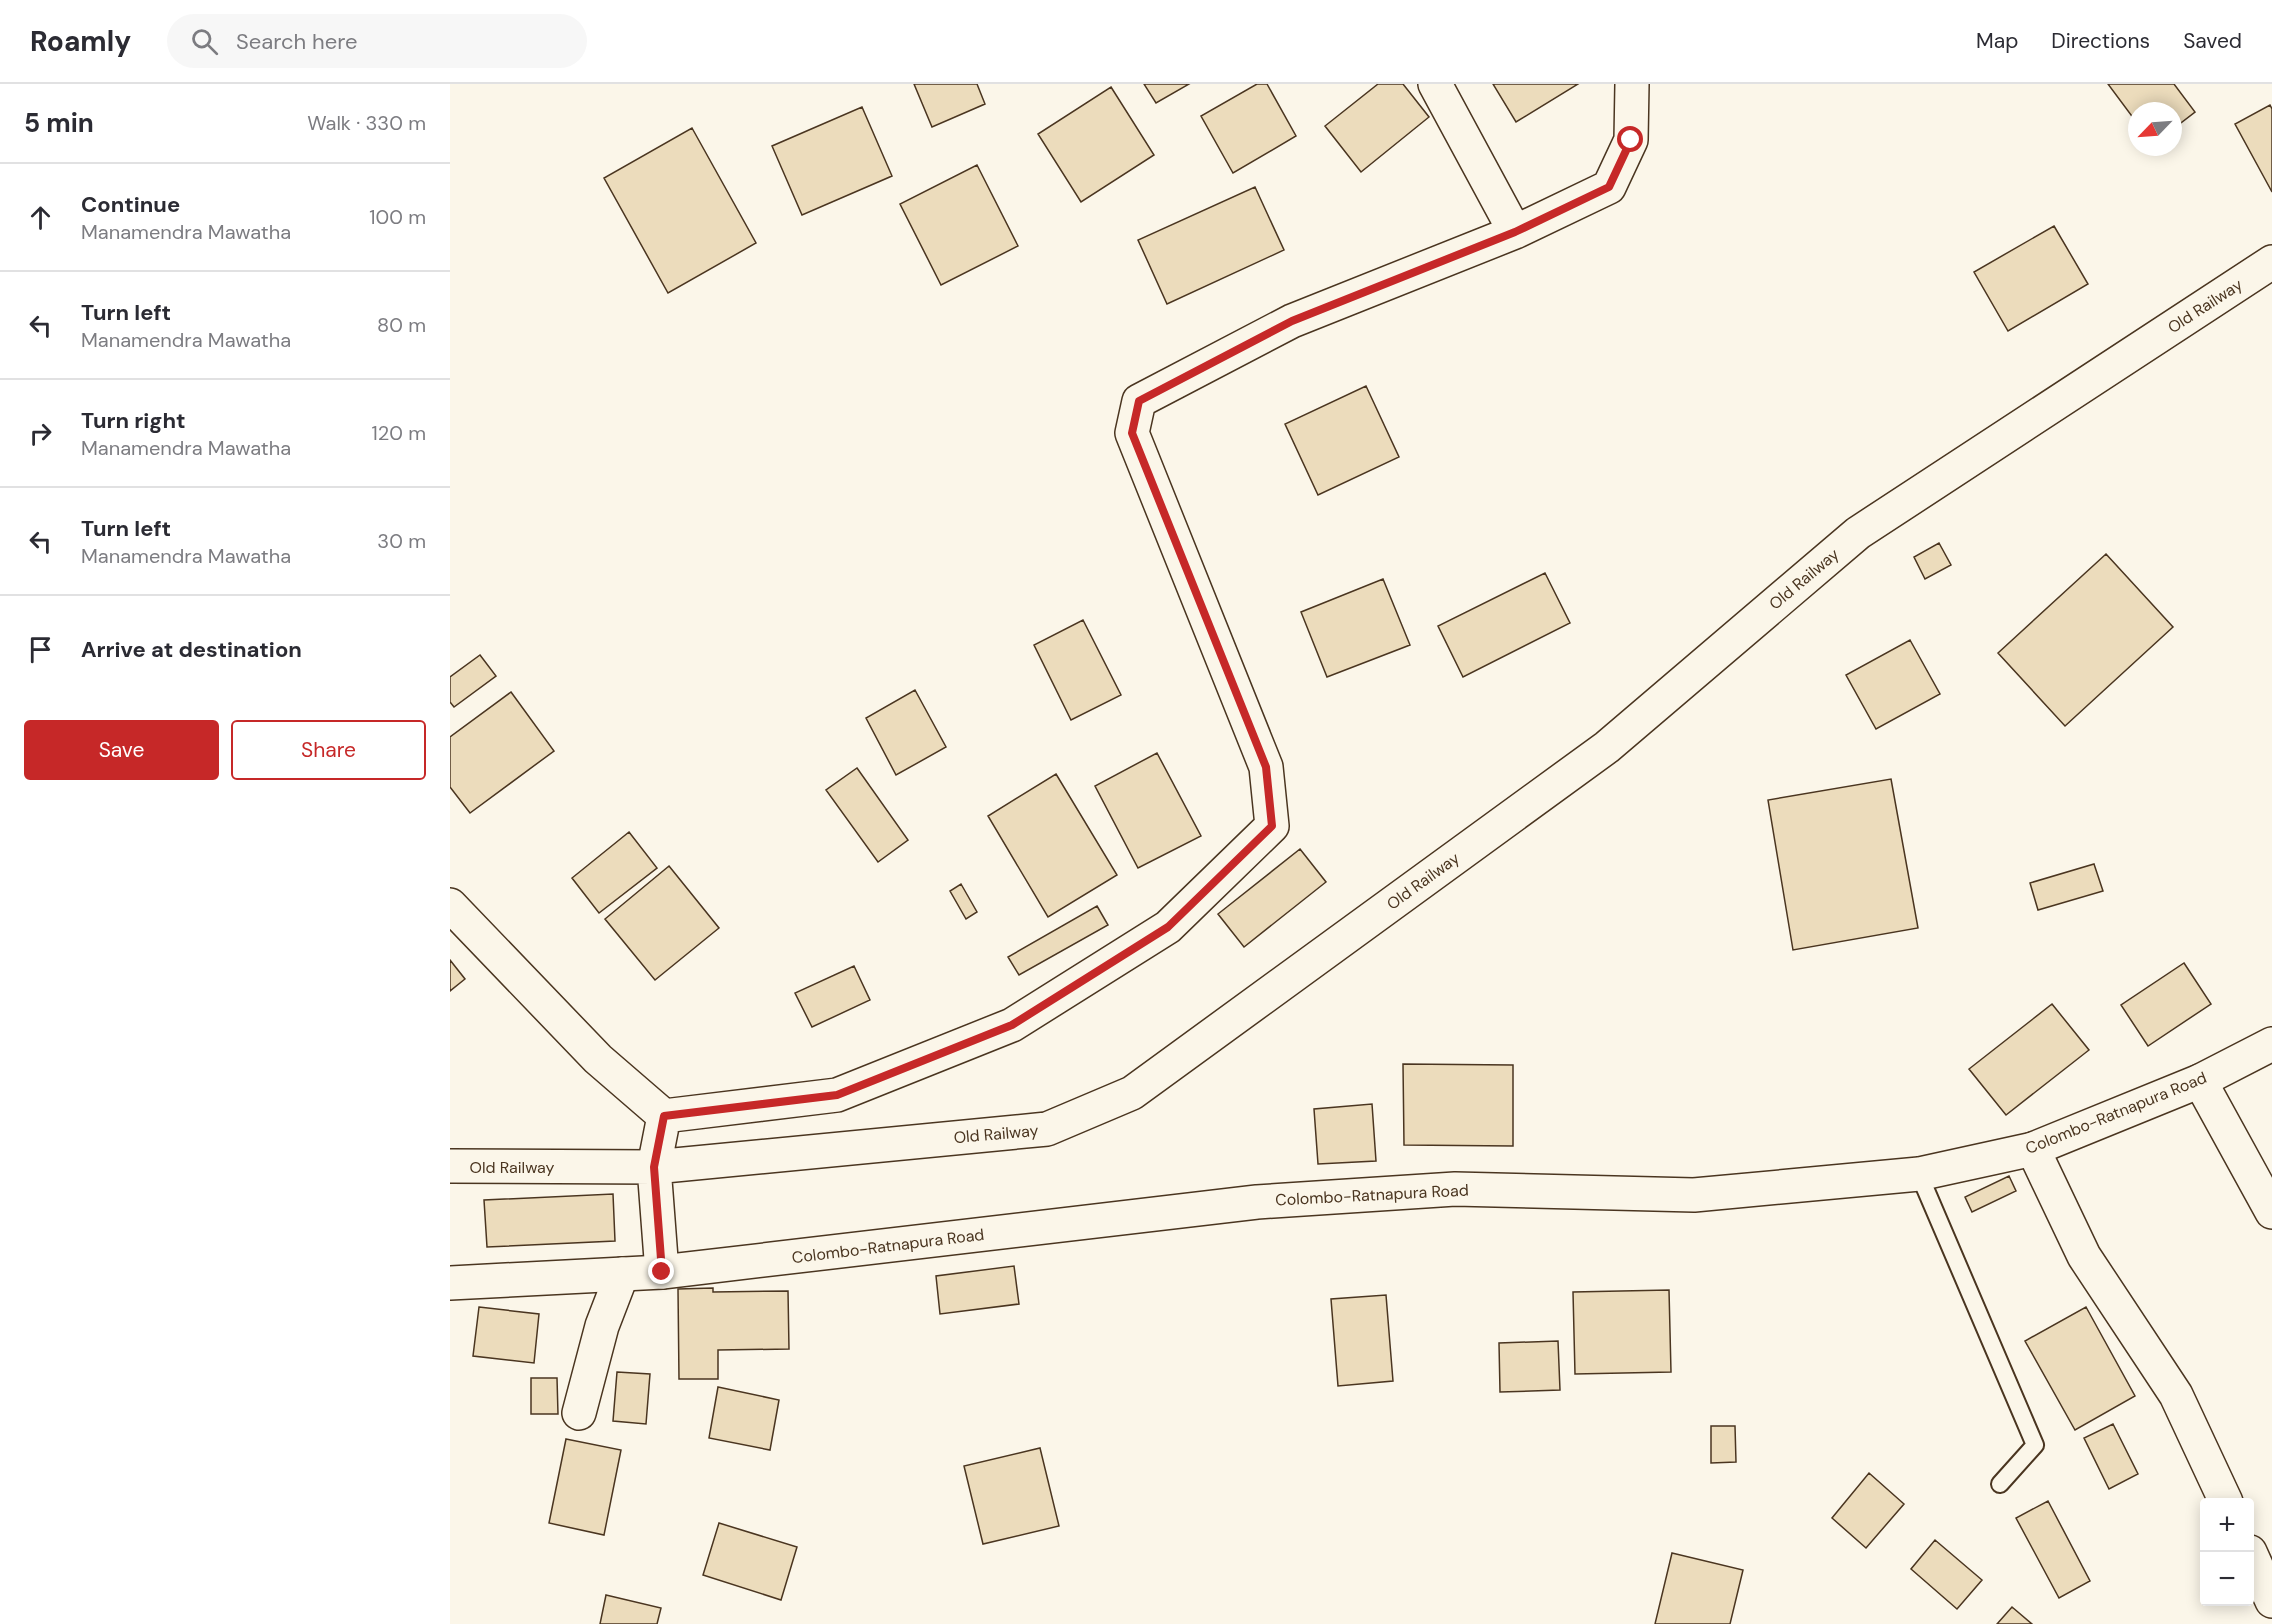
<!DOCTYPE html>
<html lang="en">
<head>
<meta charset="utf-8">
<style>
	:root { --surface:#fff; --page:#f7f7f7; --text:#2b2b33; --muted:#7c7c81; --line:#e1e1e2; --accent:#c62828 }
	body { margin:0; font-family:"DM Sans",sans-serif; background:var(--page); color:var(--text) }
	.controls { position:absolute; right:18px; bottom:18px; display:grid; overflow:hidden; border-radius:6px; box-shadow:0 3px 15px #0003 }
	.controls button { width:54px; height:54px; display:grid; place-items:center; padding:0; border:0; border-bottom:2px solid var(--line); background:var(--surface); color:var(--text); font:30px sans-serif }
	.compass { position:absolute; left:1678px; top:18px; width:54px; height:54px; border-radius:50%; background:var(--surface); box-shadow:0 3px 15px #0003; rotate:245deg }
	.stop { position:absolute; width:18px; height:18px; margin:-14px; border:4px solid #c62828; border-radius:50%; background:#fff }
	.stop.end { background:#c62828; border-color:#fff; box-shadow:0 2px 6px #0008 }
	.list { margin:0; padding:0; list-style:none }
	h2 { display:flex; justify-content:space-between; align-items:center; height:78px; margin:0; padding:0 24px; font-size:26px }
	h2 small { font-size:20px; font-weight:400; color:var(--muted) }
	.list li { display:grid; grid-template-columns:39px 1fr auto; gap:18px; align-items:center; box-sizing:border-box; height:108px; padding:0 24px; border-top:2px solid var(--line) }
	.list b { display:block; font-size:22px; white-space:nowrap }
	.list p { margin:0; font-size:20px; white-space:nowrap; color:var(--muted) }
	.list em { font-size:20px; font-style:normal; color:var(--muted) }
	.actions { display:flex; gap:12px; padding:18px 24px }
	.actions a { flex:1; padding:14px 0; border:2px solid var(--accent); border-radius:6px; text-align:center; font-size:21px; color:var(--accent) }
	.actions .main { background:var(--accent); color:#fff }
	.icon { flex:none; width:33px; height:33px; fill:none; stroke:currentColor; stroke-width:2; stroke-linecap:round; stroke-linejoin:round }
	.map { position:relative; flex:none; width:1822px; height:1540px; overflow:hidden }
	header { display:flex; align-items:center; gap:36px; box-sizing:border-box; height:84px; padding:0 30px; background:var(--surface); border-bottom:2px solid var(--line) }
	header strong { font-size:28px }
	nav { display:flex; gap:33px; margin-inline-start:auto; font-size:21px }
	.search { width:420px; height:54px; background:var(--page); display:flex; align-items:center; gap:15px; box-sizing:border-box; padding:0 21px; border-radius:33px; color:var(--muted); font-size:22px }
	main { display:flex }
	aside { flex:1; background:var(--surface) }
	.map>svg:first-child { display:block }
</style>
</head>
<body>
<header>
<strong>Roamly</strong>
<div class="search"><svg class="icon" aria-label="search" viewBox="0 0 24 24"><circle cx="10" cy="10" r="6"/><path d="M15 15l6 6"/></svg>Search here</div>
<nav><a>Map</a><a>Directions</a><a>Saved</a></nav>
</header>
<main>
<aside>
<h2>5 min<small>Walk · 330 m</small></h2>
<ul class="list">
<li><svg class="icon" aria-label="ahead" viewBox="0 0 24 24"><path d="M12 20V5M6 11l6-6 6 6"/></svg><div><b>Continue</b><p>Manamendra Mawatha</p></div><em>100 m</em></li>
<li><svg class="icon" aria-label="left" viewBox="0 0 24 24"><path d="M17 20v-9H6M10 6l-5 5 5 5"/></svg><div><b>Turn left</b><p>Manamendra Mawatha</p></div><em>80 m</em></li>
<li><svg class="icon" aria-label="right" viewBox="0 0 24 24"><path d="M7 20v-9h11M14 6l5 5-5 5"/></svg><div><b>Turn right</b><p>Manamendra Mawatha</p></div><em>120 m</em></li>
<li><svg class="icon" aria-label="left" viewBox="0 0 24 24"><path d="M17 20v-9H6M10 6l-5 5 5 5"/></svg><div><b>Turn left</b><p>Manamendra Mawatha</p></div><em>30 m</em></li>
<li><svg class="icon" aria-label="arrive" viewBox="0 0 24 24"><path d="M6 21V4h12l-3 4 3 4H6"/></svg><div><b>Arrive at destination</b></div></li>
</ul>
<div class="actions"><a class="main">Save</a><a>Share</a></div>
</aside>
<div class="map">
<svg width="1822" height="1540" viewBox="0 0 1822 1540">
	<rect width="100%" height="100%" fill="#fbf6e9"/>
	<path fill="#ecdcbc" stroke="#4a3520" stroke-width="1.5" d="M464 0H527L535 20 482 43Z
		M694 0H739L706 19Z
		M807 0H817L846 52 783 89 751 32Z
		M928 0H953L979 33 911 88 875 42Z
		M1043 0H1128L1066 38Z
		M1658 0H1724L1745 28 1723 45V27H1687V39Z
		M661 3 704 71 631 118 588 50Z
		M1820 21 1822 25V108L1785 40Z
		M412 23 442 92 352 131 322 62Z
		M242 44 306 159 218 209 154 94Z
		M527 81 568 162 491 201 450 120Z
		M805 103 834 166 717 220 688 156Z
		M1604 142 1638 200 1558 247 1524 188Z
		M916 302 949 373 868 411 835 340Z
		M1489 459 1501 481 1475 495 1464 473Z
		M1656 470 1723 543 1615 642 1548 569Z
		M1095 489 1120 539 1013 593 988 542Z
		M933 495 960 561 877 593 851 528Z
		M633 536 671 611 621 636 584 561Z
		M1460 556 1490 610 1426 645 1396 591Z
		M30 571 46 592 4 623 0 618V593Z
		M465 606 496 663 446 691 416 634Z
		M61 608 104 667 20 729 0 703V653Z
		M707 669 751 752 688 784 645 702Z
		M407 684 458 756 428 778 376 706Z
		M606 690 667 791 598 833 538 732Z
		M1441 695 1468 844 1343 866 1318 716Z
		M179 748 207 784 149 829 122 794Z
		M850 765 876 798 794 863 768 830Z
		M1644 780 1653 807 1588 826 1580 799Z
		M219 782 269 844 205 896 155 835Z
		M511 800 527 828 516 835 500 807Z
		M647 822 658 841 569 891 558 873Z
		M0 876 15 895 0 907Z
		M1734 879 1761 920 1698 962 1671 921Z
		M404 882 420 916 362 943 345 909Z
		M1602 920 1639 966 1556 1031 1519 985Z
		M953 980 1063 981V1062L954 1061Z
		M922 1020 926 1077 868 1080 864 1025Z
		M1559 1092 1566 1107 1522 1128 1515 1113Z
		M163 1110 165 1157 37 1163 34 1116Z
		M564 1182 569 1220 490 1230 486 1192Z
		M263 1204V1208L338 1207 339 1265 268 1266V1295H229L228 1205Z
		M1219 1206 1221 1288 1125 1290 1123 1208Z
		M936 1211 943 1297 888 1302 881 1215Z
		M29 1223 89 1230 84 1279 23 1272Z
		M1636 1223 1685 1312 1625 1346 1575 1257Z
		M1108 1257 1110 1306 1050 1308 1049 1259Z
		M167 1288 200 1290 196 1340 163 1337Z
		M81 1294H107L108 1330H81Z
		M268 1303 329 1316 320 1366 259 1354Z
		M1663 1340 1688 1390 1659 1405 1634 1354Z
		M1261 1342H1285L1286 1378 1261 1379Z
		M116 1355 171 1366 154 1451 99 1439Z
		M590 1364 609 1442 533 1460 514 1382Z
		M1419 1389 1454 1420 1416 1464 1382 1434Z
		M1598 1417 1640 1497 1609 1514 1566 1434Z
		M269 1439 347 1463 331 1516 253 1491Z
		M1485 1456 1532 1496 1507 1525 1461 1485Z
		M1222 1469 1293 1486 1280 1540H1205Z
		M156 1511 211 1524 207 1540H150Z
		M1562 1523 1582 1540H1547Z"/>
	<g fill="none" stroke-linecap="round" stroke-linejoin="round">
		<defs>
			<path id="service" d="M1469 1090 1585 1361 1550 1400"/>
			<path id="minor" d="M985 0 1065 148
				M0 821 148 975 214 1032
				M1750 997 1822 1128
				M1583 1065 1634 1172 1726 1311 1776 1418
				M0 1082 204 1083 597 1045 682 1009 1157 663 1408 449 1822 178
				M212 1188 204 1083 214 1032 387 1011 562 941 718 843 822 742 816 683 682 349 689 317 842 237 1065 148 1159 103 1181 56 1182 0
				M129 1329 152 1242 172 1190
				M1800 1468 1822 1517"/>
			<path id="trunk" d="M0 1199 212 1188 807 1118 1005 1105 1244 1111 1469 1090 1583 1065 1750 997 1822 960"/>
		</defs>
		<use href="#service" stroke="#4a3520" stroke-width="20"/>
		<use href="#minor" stroke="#4a3520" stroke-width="36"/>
		<use href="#trunk" stroke="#4a3520" stroke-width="36"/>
		<use href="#service" stroke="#fbf6e9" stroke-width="16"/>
		<use href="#minor" stroke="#fbf6e9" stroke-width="33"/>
		<use href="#trunk" stroke="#fbf6e9" stroke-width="33"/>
	</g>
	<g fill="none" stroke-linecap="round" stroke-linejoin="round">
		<path stroke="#c62828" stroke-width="8" d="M212 1188 204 1083 214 1032 387 1011 562 941 718 843 822 742 816 683 682 349 689 317 842 237 1065 148 1159 103 1181 56"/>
	</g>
	<g text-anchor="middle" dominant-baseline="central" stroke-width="4.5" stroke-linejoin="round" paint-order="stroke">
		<g font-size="16" fill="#4a3520" stroke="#fbf6e9">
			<text transform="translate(1755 222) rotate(-33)">Old Railway</text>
			<text transform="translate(1354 495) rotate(-40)">Old Railway</text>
			<text transform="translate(973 797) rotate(-36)">Old Railway</text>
			<text transform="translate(1666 1029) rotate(-22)">Colombo-Ratnapura Road</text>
			<text transform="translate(546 1050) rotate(-5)">Old Railway</text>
			<text x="62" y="1083">Old Railway</text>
			<text transform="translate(922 1111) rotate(-3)">Colombo-Ratnapura Road</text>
			<text transform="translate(438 1162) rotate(-7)">Colombo-Ratnapura Road</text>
		</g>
	</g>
</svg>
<div class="controls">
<button>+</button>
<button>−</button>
</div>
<svg class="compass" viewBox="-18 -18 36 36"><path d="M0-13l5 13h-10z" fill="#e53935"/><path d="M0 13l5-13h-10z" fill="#7c7c81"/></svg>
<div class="stop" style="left:1181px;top:56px"></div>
<div class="stop end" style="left:212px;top:1188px"></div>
</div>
</main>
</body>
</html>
